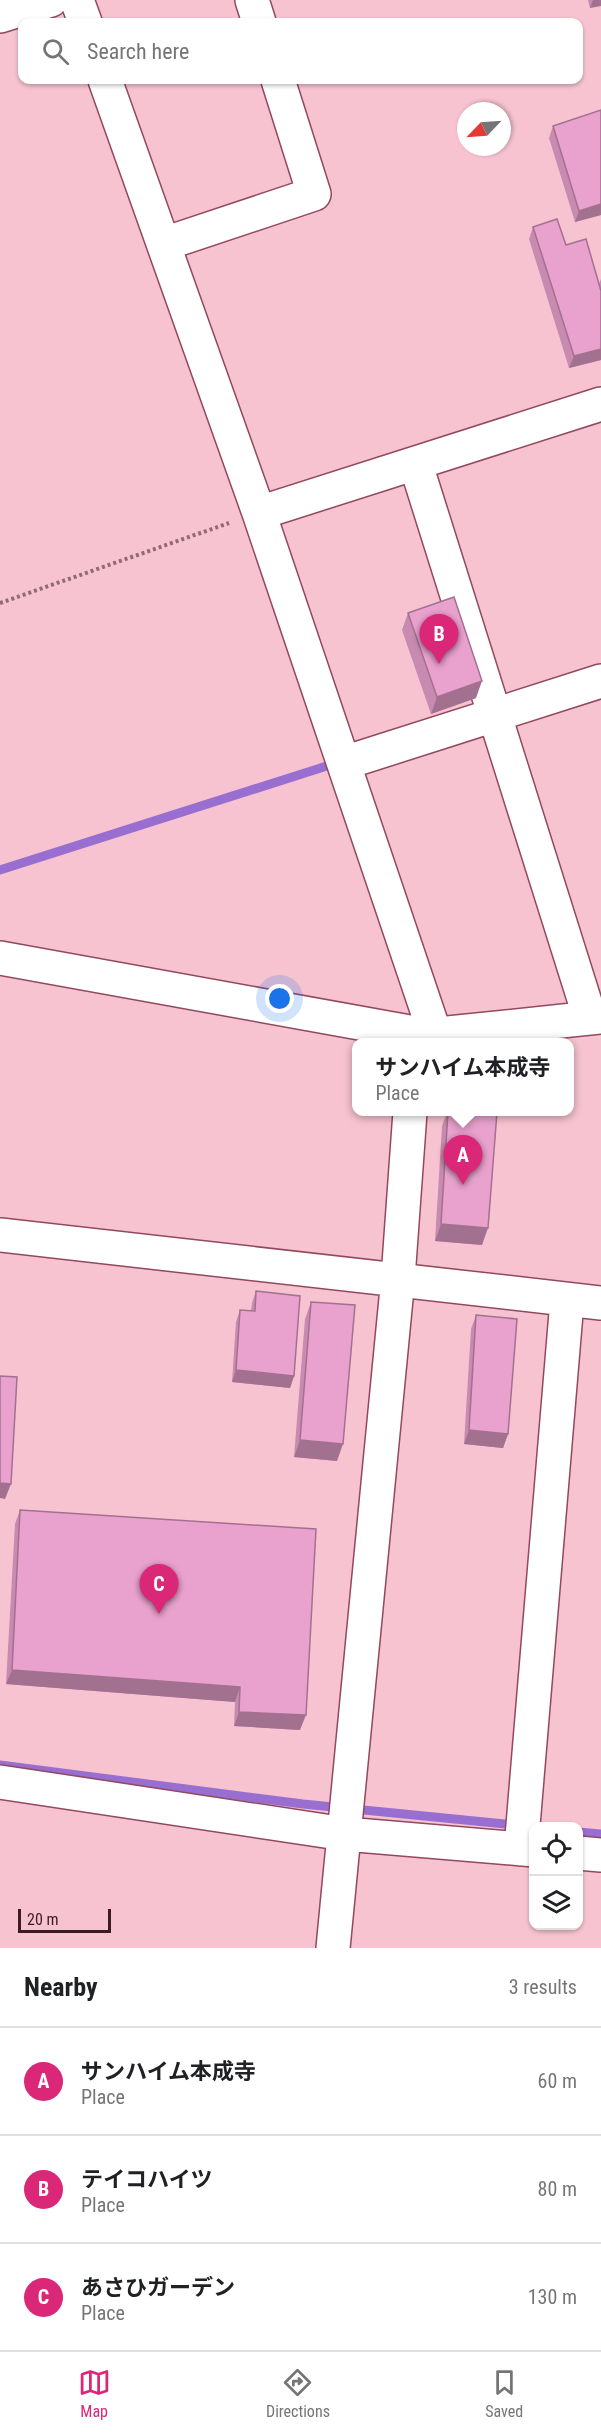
<!DOCTYPE html>
<html lang="en">
<head>
<meta charset="utf-8">
<style>
	:root { --surface:#fff; --page:#f6f6f6; --text:#202124; --muted:#757577; --line:#e0e0e0; --accent:#db2777 }
	body { margin:0; font-family:"Roboto Condensed","Noto Sans JP",sans-serif; background:var(--page); color:var(--text) }
	.controls { position:absolute; right:18px; bottom:18px; display:grid; overflow:hidden; border-radius:12px; box-shadow:0 2px 4px #0004 }
	.controls button { width:54px; height:54px; display:grid; place-items:center; padding:0; border:0; border-bottom:2px solid var(--line); background:var(--surface); color:var(--text); font:30px sans-serif }
	.compass { position:absolute; left:457px; top:102px; width:54px; height:54px; border-radius:50%; background:var(--surface); box-shadow:0 2px 4px #0004; rotate:245deg }
	.scale { position:absolute; left:18px; bottom:15px; width:93px; box-sizing:border-box; padding-left:6px; border:3px solid #3a1b24; border-top:0; font-size:16px; line-height:21px; white-space:nowrap; color:#3a1b24; -webkit-text-stroke:4px #f7c3d0; paint-order:stroke }
	.you { position:absolute; left:280px; top:999px; width:21px; height:21px; margin:-15px; border:4px solid #fff; border-radius:50%; background:#1a73e8; box-shadow:0 0 0 9px #1a73e833 }
	.badge { display:grid; place-items:center; width:39px; height:39px; border-radius:50%; background:var(--accent); color:#fff; font-size:20px; font-weight:700 }
	.pin { position:absolute; translate:-50% -50px; filter:drop-shadow(0 2px 3px #0008) }
	.pin::after { content:''; position:absolute; top:32px; width:21px; height:18px; background:inherit; clip-path:polygon(0 0,100% 0,50% 100%) }
	.popup { position:absolute; left:352px; top:1038px; width:222px; height:78px; box-sizing:border-box; display:grid; place-content:center; border-radius:12px; background:var(--surface); filter:drop-shadow(0 2px 4px #0005); font-size:20px; white-space:nowrap; color:var(--muted) }
	.popup b { font-size:22px; color:var(--text) }
	.popup::after { content:''; position:absolute; left:50%; top:100%; margin-left:-12px; border:12px solid transparent; border-top-color:var(--surface) }
	.list { margin:0; padding:0; list-style:none }
	h2 { display:flex; justify-content:space-between; align-items:center; height:78px; margin:0; padding:0 24px; font-size:26px }
	h2 small { font-size:20px; font-weight:400; color:var(--muted) }
	.list li { display:grid; grid-template-columns:39px 1fr auto; gap:18px; align-items:center; box-sizing:border-box; height:108px; padding:0 24px; border-top:2px solid var(--line) }
	.list b { display:block; font-size:22px; white-space:nowrap }
	.list p { margin:0; font-size:20px; white-space:nowrap; color:var(--muted) }
	.list em { font-size:20px; font-style:normal; color:var(--muted) }
	.icon { flex:none; width:33px; height:33px; fill:none; stroke:currentColor; stroke-width:2; stroke-linecap:round; stroke-linejoin:round }
	.map { position:relative; flex:none; width:601px; height:1948px; overflow:hidden }
	.search { position:absolute; background:var(--surface); box-shadow:0 2px 4px #0004; left:18px; right:18px; top:18px; height:66px; display:flex; align-items:center; gap:15px; box-sizing:border-box; padding:0 21px; border-radius:12px; color:var(--muted); font-size:22px }
	.sheet { height:402px; background:var(--surface) }
	nav { display:flex; justify-content:space-around; align-items:center; box-sizing:border-box; height:84px; border-top:2px solid var(--line); background:var(--surface); font-size:16px; color:var(--muted) }
	nav a { display:grid; justify-items:center; gap:3px }
	nav .on { color:var(--accent) }
	.map>svg:first-child { display:block }
</style>
</head>
<body>
<div class="map">
<svg width="601" height="1948" viewBox="0 0 601 1948">
	<rect width="100%" height="100%" fill="#f7c3d0"/>
	<g fill="none" stroke-linecap="round" stroke-linejoin="round">
		<path stroke="#986ed0" stroke-width="9" d="M0 870 330 765
			M0 1765 303 1804 516 1825
			M578 1832 601 1834"/>
		<defs>
			<path id="minor" d="M77 0 85 22
				M252 0 259 22
				M0 16 51 0
				M105 80 259 513 435 1034
				M164 244 314 194 278 80
				M416 465 590 1018
				M259 513 601 404
				M344 763 601 681
				M0 958 415 1033H448L601 1017
				M0 1235 601 1303
				M0 1782 345 1834 534 1850
				M521 1849 567 1301
				M578 1853 601 1855
				M333 1948 398 1278 410 1112"/>
		</defs>
		<use href="#minor" stroke="#92485e" stroke-width="36"/>
		<path stroke="#926974" stroke-width="4" stroke-dasharray="3 3" stroke-linecap="butt" d="M0 603 229 523"/>
		<use href="#minor" stroke="#fff" stroke-width="33"/>
	</g>
	<path fill="#c88ab0" d="M588 0H601L590 8Z
		M601 110V215L575 222 549 138 553 126Z
		M533 227 566 245 599 284 601 279V360L569 368 529 239Z
		M408 613 476 698 431 714 402 630Z
		M447 1112H497L482 1245 435 1241 442 1126Z
		M256 1291 294 1376 290 1388 232 1382 236 1322 240 1310 251 1311 252 1303Z
		M311 1302 337 1461 294 1457 305 1319Z
		M476 1315 508 1434 503 1448 464 1444 471 1329Z
		M20 1510 300 1730 234 1726 235 1702 6 1684 15 1524Z"/>
	<path fill="#a37190" d="M593 0H601V6L590 8Z
		M601 204V215L575 222 579 211Z
		M601 349V360L569 368 574 356Z
		M482 681 476 698 431 714 437 697Z
		M441 1224 488 1228 482 1245 435 1241Z
		M236 1370 294 1376 290 1388 232 1382Z
		M469 1430 508 1434 503 1448 464 1444Z
		M300 1440 343 1444 337 1461 294 1457Z
		M0 1483 11 1484 5 1499 0 1498Z
		M12 1670 240 1687 235 1702 6 1684Z
		M239 1712 306 1715 300 1730 234 1726Z"/>
	<path fill="#e9a1cd" stroke="#a37190" stroke-width="1.5" d="M601 110V204L579 211 553 126Z
		M557 219 566 245 586 239 601 291V349L574 356 533 227Z
		M454 597 482 681 437 697 408 613Z
		M448 1112H497L488 1228 441 1224Z
		M256 1291 300 1296 294 1376 236 1370 240 1310 255 1311Z
		M311 1302 355 1305 343 1444 300 1440Z
		M476 1315 517 1319 508 1434 469 1430Z
		M0 1376 17 1377 11 1484 0 1483Z
		M20 1510 316 1529 306 1715 239 1712 240 1687 12 1670Z"/>
</svg>
<div class="controls">
<button><svg class="icon" aria-label="locate" viewBox="0 0 24 24"><circle cx="12" cy="12" r="6"/><path d="M12 2v4M12 18v4M2 12h4M18 12h4"/></svg></button>
<button><svg class="icon" aria-label="layers" viewBox="0 0 24 24"><path d="M12 4l9 5-9 5-9-5zM3 14l9 5 9-5"/></svg></button>
</div>
<svg class="compass" viewBox="-18 -18 36 36"><path d="M0-13l5 13h-10z" fill="#e53935"/><path d="M0 13l5-13h-10z" fill="#757577"/></svg>
<div class="scale">20 m</div>
<div class="you"></div>
<div class="pin badge" style="left:463px;top:1185px">A</div>
<div class="popup"><b>サンハイム本成寺</b>Place</div>
<div class="pin badge" style="left:439px;top:664px">B</div>
<div class="pin badge" style="left:159px;top:1614px">C</div>
<div class="search"><svg class="icon" aria-label="search" viewBox="0 0 24 24"><circle cx="10" cy="10" r="6"/><path d="M15 15l6 6"/></svg>Search here</div>
</div>
<section class="sheet">
<h2>Nearby<small>3 results</small></h2>
<ul class="list">
<li><span class="badge">A</span><div><b>サンハイム本成寺</b><p>Place</p></div><em>60 m</em></li>
<li><span class="badge">B</span><div><b>テイコハイツ</b><p>Place</p></div><em>80 m</em></li>
<li><span class="badge">C</span><div><b>あさひガーデン</b><p>Place</p></div><em>130 m</em></li>
</ul>
</section>
<nav>
<a class="on"><svg class="icon" aria-label="map" viewBox="0 0 24 24"><path d="M3 6l6-2 6 2 6-2v14l-6 2-6-2-6 2zM9 4v14M15 6v14"/></svg>Map</a>
<a><svg class="icon" aria-label="directions" viewBox="0 0 24 24"><path d="M12 3l9 9-9 9-9-9zM9 14v-3h6M13 9l2 2-2 2"/></svg>Directions</a>
<a><svg class="icon" aria-label="saved" viewBox="0 0 24 24"><path d="M7 4h10v16l-5-4-5 4z"/></svg>Saved</a>
</nav>
</body>
</html>
